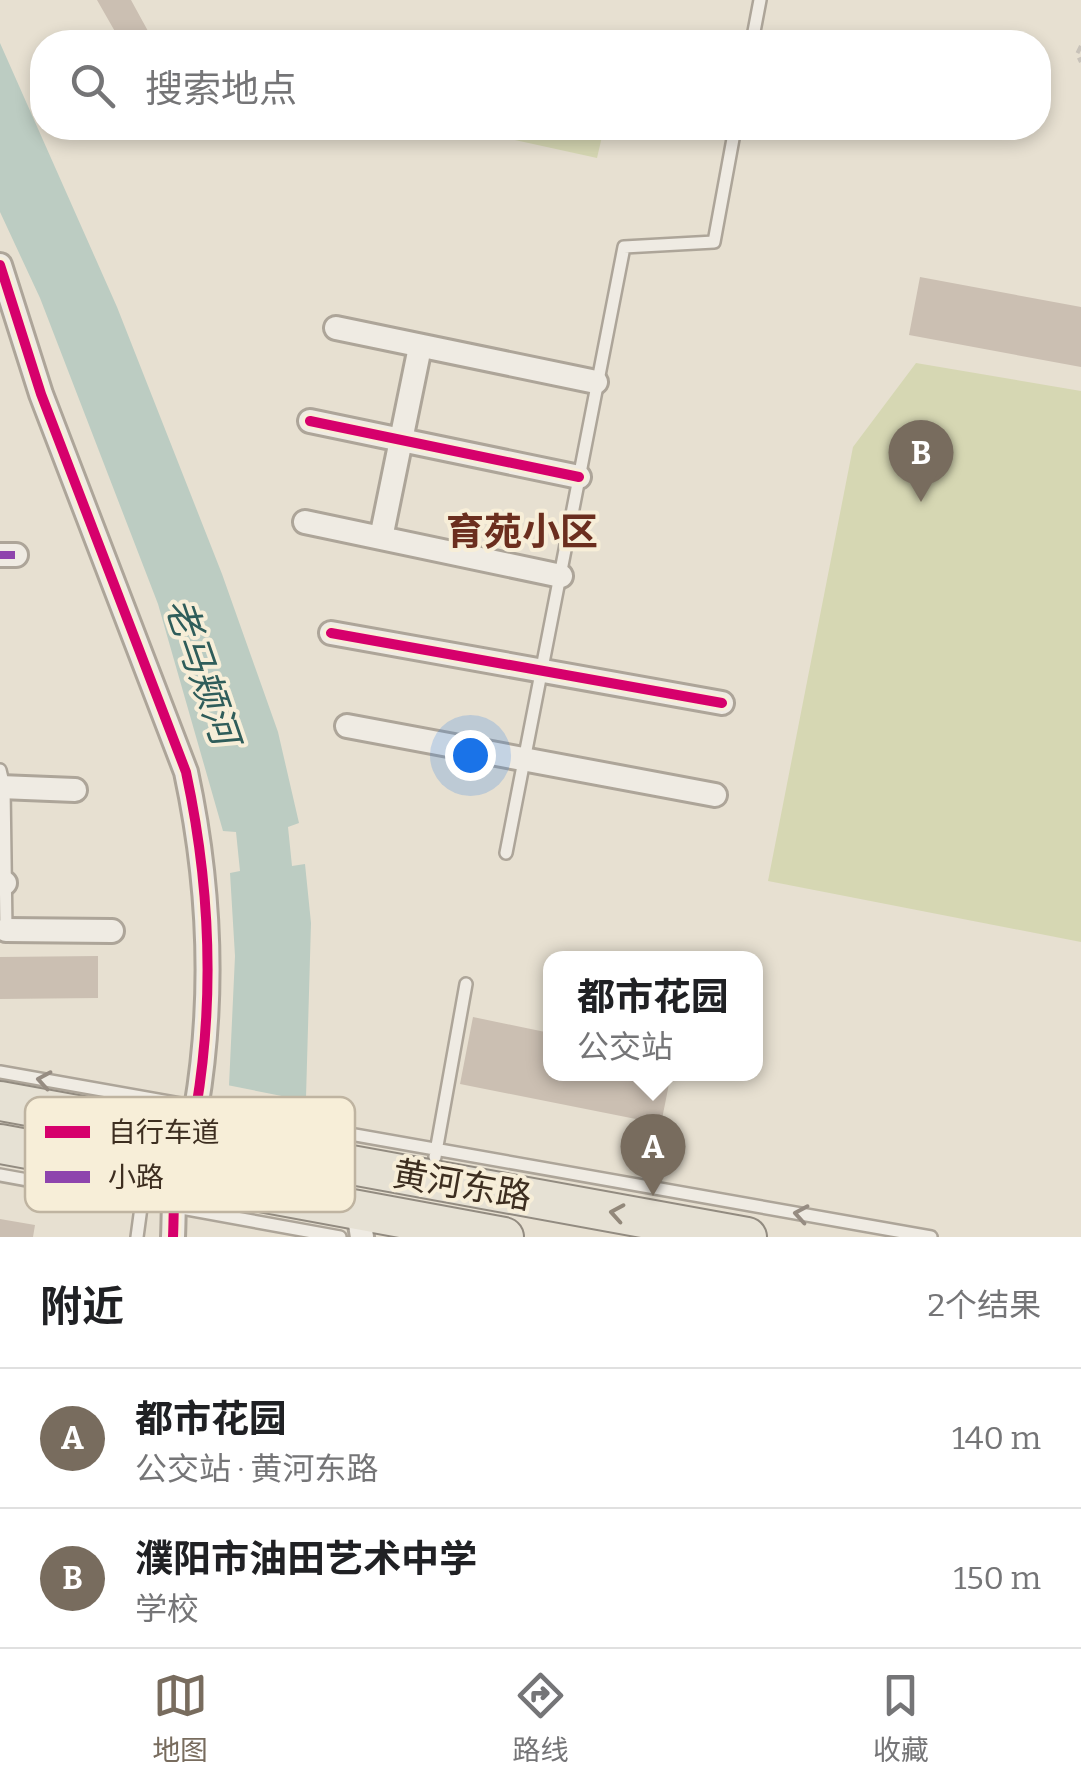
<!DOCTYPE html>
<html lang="zh">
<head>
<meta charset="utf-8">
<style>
	:root { --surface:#fff; --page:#f2f2f2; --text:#202124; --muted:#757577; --line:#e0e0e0; --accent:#786c5e }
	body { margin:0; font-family:Bitter,"Noto Sans SC",serif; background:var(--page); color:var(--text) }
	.you { position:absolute; left:470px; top:755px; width:35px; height:35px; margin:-25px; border:8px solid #fff; border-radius:50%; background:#1a73e8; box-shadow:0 0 0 15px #1a73e833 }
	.badge { display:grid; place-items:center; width:65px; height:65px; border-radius:50%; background:var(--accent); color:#fff; font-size:32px; font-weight:700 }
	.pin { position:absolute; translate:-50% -82px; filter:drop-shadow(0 2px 5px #0008) }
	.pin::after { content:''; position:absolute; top:52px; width:35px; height:30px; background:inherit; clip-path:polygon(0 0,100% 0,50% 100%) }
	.popup { position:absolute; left:543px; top:951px; width:220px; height:130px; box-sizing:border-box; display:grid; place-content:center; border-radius:20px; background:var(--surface); filter:drop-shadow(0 2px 8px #0005); font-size:32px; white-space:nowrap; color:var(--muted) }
	.popup b { font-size:38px; color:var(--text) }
	.popup::after { content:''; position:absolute; left:50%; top:100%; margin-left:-20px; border:20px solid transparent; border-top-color:var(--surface) }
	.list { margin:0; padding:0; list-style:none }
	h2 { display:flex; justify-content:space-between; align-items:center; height:130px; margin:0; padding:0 40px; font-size:42px }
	h2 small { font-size:32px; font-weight:400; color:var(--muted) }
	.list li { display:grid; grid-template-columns:65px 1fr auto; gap:30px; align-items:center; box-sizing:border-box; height:140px; padding:0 40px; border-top:2px solid var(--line) }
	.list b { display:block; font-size:38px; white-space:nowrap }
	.list p { margin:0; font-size:32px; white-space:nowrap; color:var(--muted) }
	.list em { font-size:32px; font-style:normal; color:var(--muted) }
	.icon { flex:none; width:55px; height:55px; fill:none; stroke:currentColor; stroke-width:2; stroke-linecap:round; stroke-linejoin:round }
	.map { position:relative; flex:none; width:1081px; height:1237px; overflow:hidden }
	.search { position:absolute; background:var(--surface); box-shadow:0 5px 15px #0003; left:30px; right:30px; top:30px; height:110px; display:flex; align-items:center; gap:25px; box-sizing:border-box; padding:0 35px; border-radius:40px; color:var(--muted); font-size:38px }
	.sheet { height:410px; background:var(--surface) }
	nav { display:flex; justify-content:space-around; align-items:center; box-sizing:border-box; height:140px; border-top:2px solid var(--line); background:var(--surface); font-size:28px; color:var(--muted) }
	nav a { display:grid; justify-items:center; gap:5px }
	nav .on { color:var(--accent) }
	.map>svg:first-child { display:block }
</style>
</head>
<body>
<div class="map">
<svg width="1081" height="1237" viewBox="0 0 1081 1237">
	<rect width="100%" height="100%" fill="#e7e0d1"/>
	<path fill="#d6d7b3" d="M460 128H604L597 158Z
		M916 363 1081 391V942L768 881 853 447Z"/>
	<path fill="#bcccc2" d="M0 43 117 307 222 574 278 732 299 823 288 827 292 866 305 864 311 923 302 1237H222L235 956 230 873 240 871 236 832 223 831 158 604 40 298 0 212Z"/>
	<path fill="#e7e0d1" d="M222 1084 312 1102 307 1237H217Z"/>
	<path fill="#cbbfb2" d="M97 0H131L154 42H121Z
		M920 277 1081 307V367L909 335Z
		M98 956V998L0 999V957Z
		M473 1017 550 1033V1074H671L661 1124 460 1084Z
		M0 1219 35 1225 33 1237H0Z"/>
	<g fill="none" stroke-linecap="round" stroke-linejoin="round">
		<defs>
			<path id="service" d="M752 42 760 0
				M0 770 4 787 6 930
				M506 853 624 247 714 242 735 128
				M0 1072 931 1237
				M435 1157 466 984
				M0 1175 340 1237
				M137 1237 142 1200"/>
			<path id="minor" d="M0 265 41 394 186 772C210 884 215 996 196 1109 192 1132 182 1153 177 1176 173 1195 174 1217 173 1237
				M336 328 596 382
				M310 421 579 477
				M305 522 561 576
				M381 538 420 347
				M0 555H16
				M331 633 722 703
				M347 726 715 795
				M0 787 75 790
				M0 883H5
				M6 930 112 931
				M358 1211 362 1237"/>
			<path id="primary" d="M0 1101 747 1237
				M0 1144 504 1237"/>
		</defs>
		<use href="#service" stroke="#ada599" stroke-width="16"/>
		<use href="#minor" stroke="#ada599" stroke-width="28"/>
		<use href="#primary" stroke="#928b80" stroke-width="42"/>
		<path stroke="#c8c2b9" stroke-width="4" stroke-dasharray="8 5" stroke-linecap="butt" d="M1081 46 1077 54 1081 62"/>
		<use href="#service" stroke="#efebe3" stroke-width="11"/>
		<use href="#minor" stroke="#efebe3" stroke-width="22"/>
		<use href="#primary" stroke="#e6e1d4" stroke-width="38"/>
		<path stroke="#8e44ad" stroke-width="8" stroke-dasharray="15 8" stroke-linecap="butt" d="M0 555H16"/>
		<defs>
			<path id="cycleway" d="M0 265 41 394 186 772C210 884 215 996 196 1109 192 1132 182 1153 177 1176 173 1195 174 1217 173 1237
				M310 421 579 477
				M331 633 722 703"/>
		</defs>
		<use href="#cycleway" stroke="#f7eed8" stroke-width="16"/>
		<use href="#cycleway" stroke="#d6006c" stroke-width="10"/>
	</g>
	<defs><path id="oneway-chevron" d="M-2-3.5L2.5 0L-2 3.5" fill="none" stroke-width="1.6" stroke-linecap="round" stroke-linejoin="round" transform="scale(2.5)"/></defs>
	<g stroke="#968c82">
		<use href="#oneway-chevron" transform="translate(44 1080) rotate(-170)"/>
		<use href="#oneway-chevron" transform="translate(801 1214) rotate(-170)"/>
	</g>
	<use stroke="#92887a" href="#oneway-chevron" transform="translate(617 1213) rotate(-170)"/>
	<g text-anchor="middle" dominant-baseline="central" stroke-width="8" stroke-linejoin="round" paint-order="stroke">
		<g font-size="35" fill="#3d2e20" stroke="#f7eed8">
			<text transform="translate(462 1185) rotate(10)">黄河东路</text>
		</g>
		<g font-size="38" font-weight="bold" fill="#6b2e1e" stroke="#f7eed8">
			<text x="522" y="532">育苑小区</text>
		</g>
		<g font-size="38" font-style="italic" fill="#2f5d5a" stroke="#f7eed8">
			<text transform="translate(202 671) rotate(71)">老马颊河</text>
		</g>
	</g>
	<rect x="25" y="1097" width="330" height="115" rx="15" fill="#f7eed8" stroke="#bfb4a1" stroke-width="2.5"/>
	<rect x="45" y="1126" width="45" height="12" fill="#d6006c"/>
	<rect x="45" y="1171" width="45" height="12" fill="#8e44ad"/>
	<g font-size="28" fill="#3d2e20">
		<text x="108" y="1142">自行车道</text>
		<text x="108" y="1187">小路</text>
	</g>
</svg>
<div class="you"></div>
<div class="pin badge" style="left:653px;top:1196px">A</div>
<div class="popup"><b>都市花园</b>公交站</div>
<div class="pin badge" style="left:921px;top:502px">B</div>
<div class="search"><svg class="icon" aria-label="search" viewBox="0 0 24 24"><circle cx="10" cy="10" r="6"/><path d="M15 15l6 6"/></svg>搜索地点</div>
</div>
<section class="sheet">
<h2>附近<small>2个结果</small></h2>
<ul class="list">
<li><span class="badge">A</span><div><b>都市花园</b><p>公交站 · 黄河东路</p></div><em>140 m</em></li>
<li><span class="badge">B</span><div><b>濮阳市油田艺术中学</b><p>学校</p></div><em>150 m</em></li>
</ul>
</section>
<nav>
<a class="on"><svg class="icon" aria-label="map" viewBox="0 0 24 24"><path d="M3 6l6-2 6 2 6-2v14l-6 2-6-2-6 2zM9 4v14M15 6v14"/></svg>地图</a>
<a><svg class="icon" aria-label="directions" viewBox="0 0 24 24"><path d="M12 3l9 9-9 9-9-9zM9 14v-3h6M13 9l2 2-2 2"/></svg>路线</a>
<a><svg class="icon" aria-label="saved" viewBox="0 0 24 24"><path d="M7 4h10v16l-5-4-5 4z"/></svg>收藏</a>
</nav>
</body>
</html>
